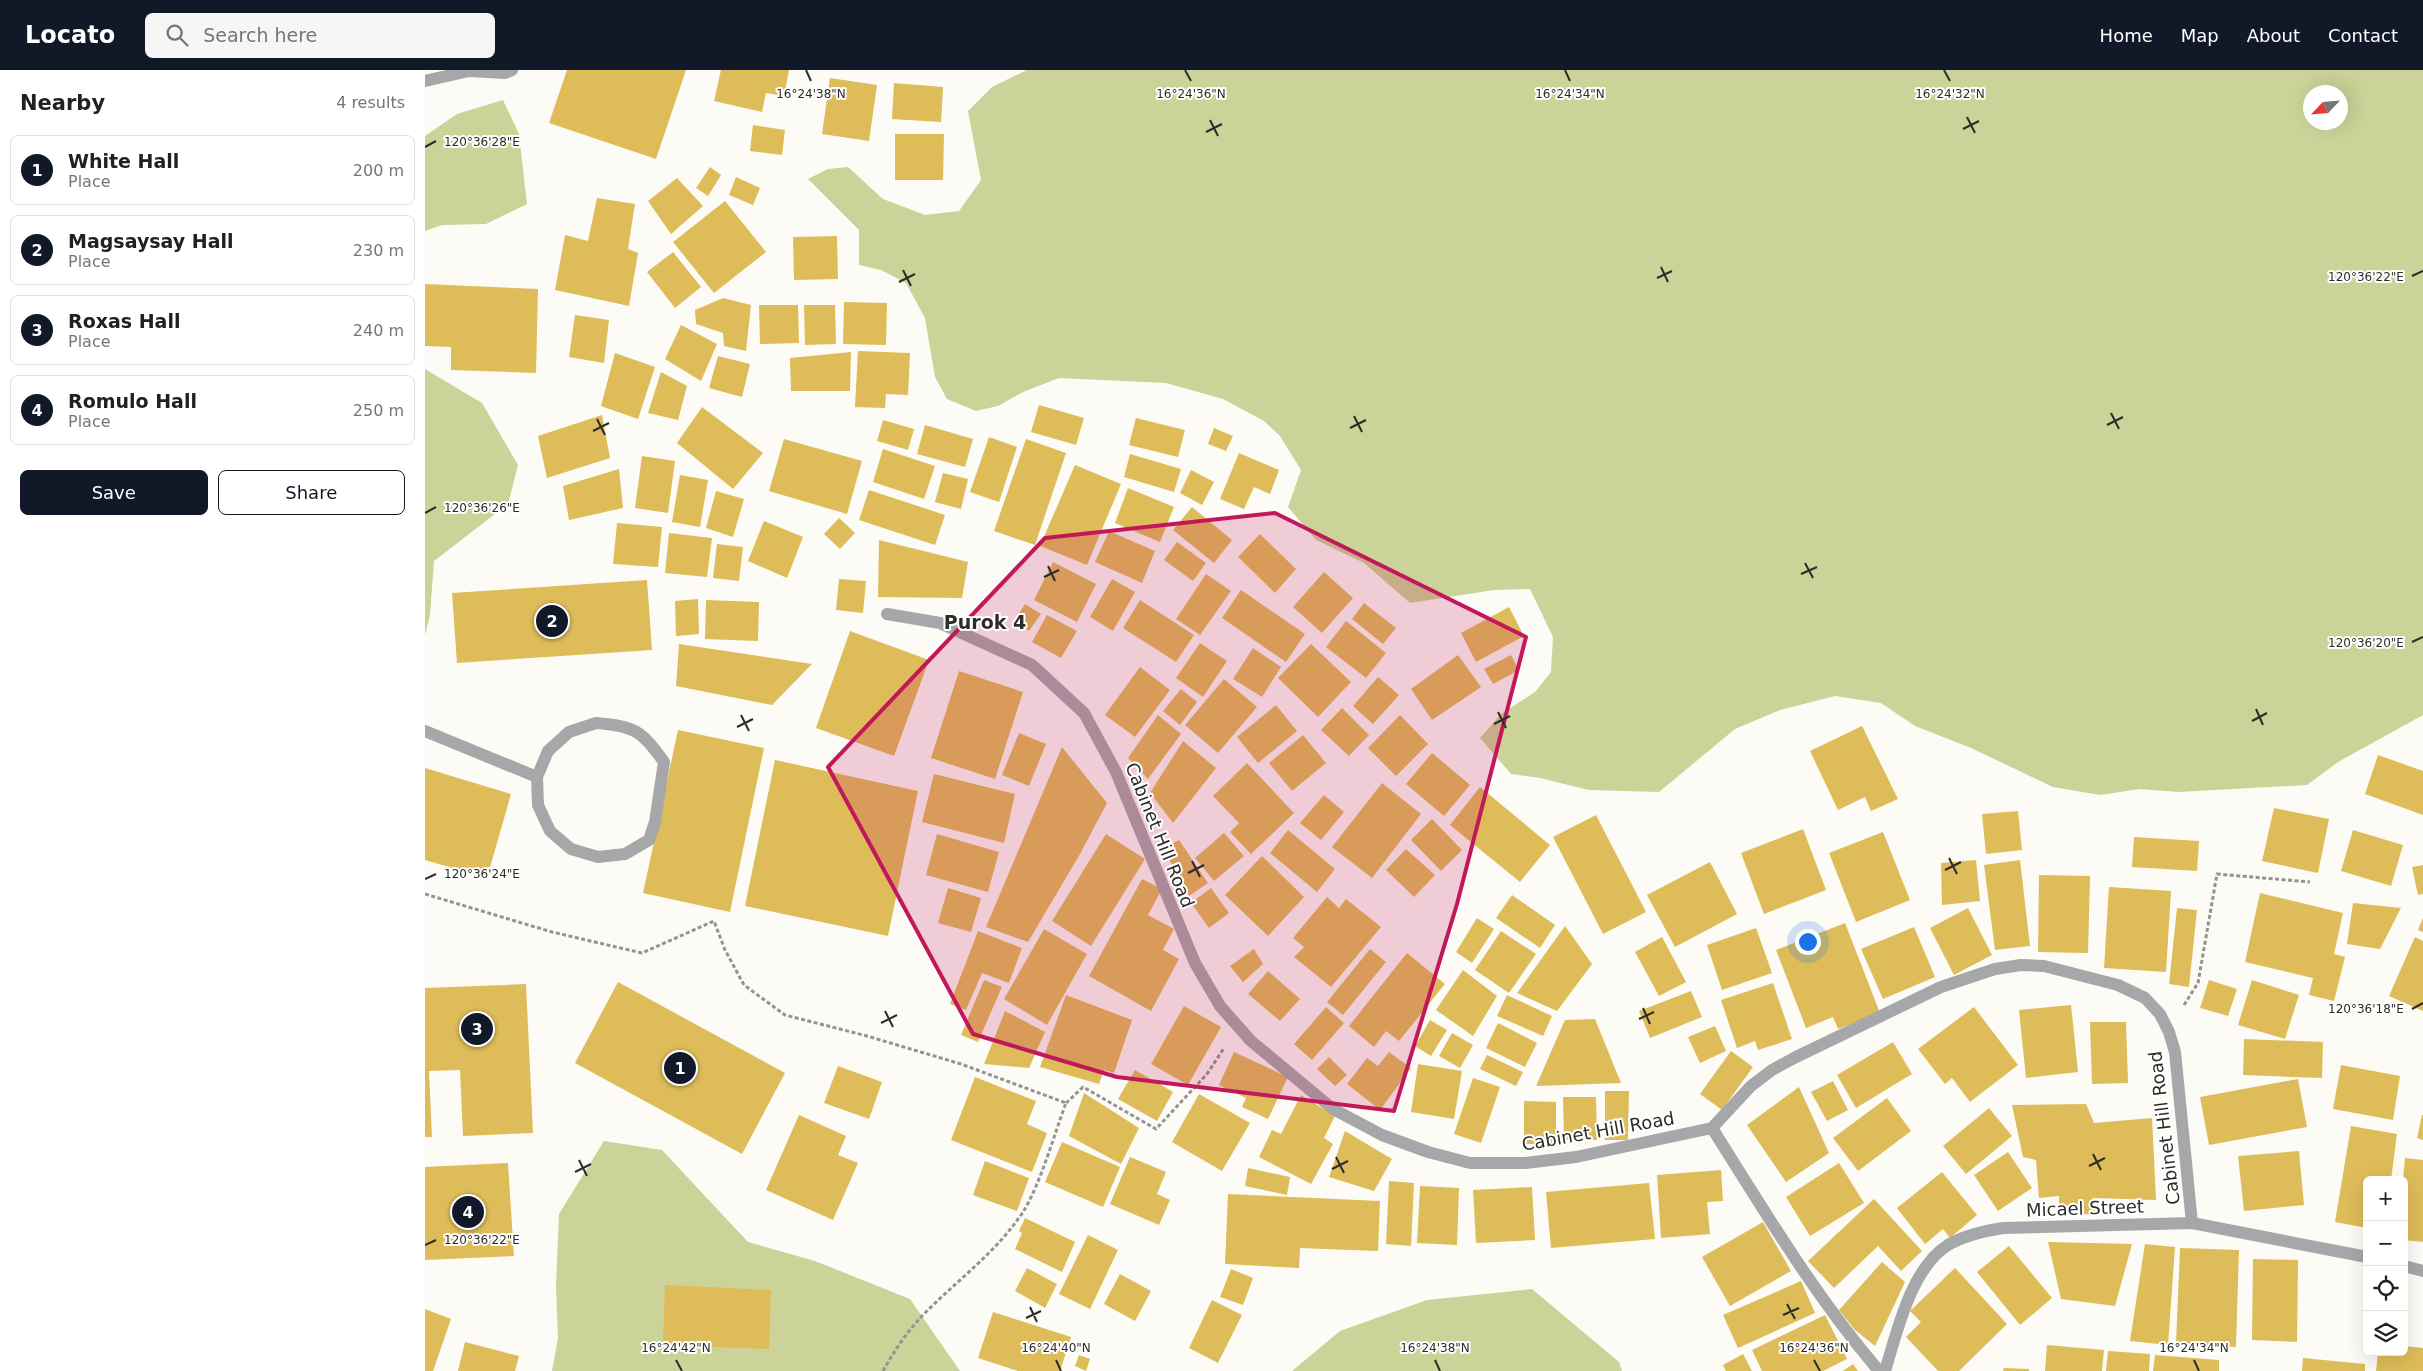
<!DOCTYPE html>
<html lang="en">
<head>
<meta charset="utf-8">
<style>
	:root { --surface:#fff; --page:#f6f6f6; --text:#202124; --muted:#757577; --line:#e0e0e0; --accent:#111827 }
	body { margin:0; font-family:"DejaVu Sans",sans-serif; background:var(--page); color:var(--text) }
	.controls { position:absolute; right:15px; bottom:15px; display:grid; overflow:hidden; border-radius:8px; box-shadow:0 5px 20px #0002 }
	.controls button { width:45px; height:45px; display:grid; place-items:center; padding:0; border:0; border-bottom:1px solid var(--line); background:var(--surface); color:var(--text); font:25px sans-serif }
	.compass { position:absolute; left:1878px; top:15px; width:45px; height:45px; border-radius:50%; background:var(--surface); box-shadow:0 5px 20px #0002; rotate:244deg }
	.you { position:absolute; left:1382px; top:871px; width:18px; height:18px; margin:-12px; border:4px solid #fff; border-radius:50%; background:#1a73e8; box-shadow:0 0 0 8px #1a73e833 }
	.badge { display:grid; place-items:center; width:32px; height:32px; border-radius:50%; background:var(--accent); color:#fff; font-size:16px; font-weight:700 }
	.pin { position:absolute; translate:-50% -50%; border:2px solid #fff; box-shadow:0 1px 5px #0006 }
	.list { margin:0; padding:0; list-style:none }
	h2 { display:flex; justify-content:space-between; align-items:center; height:65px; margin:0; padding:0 20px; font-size:21px }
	h2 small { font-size:16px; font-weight:400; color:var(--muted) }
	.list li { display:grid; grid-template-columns:32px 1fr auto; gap:15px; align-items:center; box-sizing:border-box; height:70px; margin:0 10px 10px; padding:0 10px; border:1px solid var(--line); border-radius:8px }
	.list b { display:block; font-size:19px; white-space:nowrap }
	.list p { margin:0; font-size:16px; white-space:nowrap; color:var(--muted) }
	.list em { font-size:16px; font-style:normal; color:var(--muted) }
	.actions { display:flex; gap:10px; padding:15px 20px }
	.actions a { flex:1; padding:11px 0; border:1px solid var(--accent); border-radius:8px; text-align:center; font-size:18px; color:var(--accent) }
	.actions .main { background:var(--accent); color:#fff }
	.icon { flex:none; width:28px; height:28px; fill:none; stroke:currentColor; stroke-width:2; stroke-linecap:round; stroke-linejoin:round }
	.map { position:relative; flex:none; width:1998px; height:1301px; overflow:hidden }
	header { display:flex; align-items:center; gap:30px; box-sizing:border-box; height:70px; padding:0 25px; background:var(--accent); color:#fff }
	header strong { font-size:24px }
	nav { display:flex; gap:28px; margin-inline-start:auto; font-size:18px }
	.search { width:350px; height:45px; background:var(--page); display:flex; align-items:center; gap:12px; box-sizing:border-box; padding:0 18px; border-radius:8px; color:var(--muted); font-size:19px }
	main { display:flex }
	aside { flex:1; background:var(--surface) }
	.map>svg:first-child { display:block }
</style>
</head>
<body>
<header>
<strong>Locato</strong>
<div class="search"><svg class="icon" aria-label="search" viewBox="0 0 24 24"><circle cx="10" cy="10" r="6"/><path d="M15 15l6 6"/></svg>Search here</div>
<nav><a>Home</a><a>Map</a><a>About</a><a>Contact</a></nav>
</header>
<main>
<aside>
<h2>Nearby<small>4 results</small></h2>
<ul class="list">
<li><span class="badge">1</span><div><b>White Hall</b><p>Place</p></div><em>200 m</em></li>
<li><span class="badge">2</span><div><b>Magsaysay Hall</b><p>Place</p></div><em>230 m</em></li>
<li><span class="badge">3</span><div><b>Roxas Hall</b><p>Place</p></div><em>240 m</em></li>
<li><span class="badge">4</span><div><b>Romulo Hall</b><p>Place</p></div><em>250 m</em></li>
</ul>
<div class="actions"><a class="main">Save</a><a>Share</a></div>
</aside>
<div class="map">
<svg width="1998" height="1301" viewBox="0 0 1998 1301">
	<rect width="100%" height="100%" fill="#fcfbf6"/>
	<path fill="#cbd398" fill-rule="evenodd" d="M602 0H1998V645L1913 692 1882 715 1753 722 1715 719 1675 725 1628 717 1546 678 1490 656 1456 633 1410 626 1355 640 1310 659 1234 722 1164 720 1115 708 1086 704 1055 668 1076 644 1110 622 1126 602 1128 567 1105 519 1069 520 985 533 939 493 891 470 863 437 876 400 855 366 839 351 798 329 741 313 634 308 598 322 573 336 551 341 522 329 510 307 500 248 481 213 456 200 434 195V160L383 109 403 99 423 97 458 129 500 145 534 141 556 110 543 41 567 17ZM1916 22V52H1886V22Z
		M78 30 94 64 102 134 61 154 17 155 0 161V66L32 44Z
		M0 299 57 333 93 395 83 434 9 491 5 545 0 565Z
		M179 1071 237 1080 323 1172 390 1191 485 1229 535 1301H127L133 1268 131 1216 134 1144Z
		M1107 1219 1194 1292 1197 1301H867L915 1261 1002 1230Z"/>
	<path fill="#debc59" d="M142 0H261L231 89 124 53Z
		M296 0H364L359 26 341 23 337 42 289 31Z
		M405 8 452 15 444 71 397 64Z
		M469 13 518 17 516 52 467 49Z
		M328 55 360 60 357 85 325 81Z
		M470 64H519L518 110H470Z
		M285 97 296 105 283 126 271 118Z
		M311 107 335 118 328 135 304 125Z
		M252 108 278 136 246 164 223 131Z
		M172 128 210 134 203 179 213 183 204 236 130 220 140 165 163 171Z
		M300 131 341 182 289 223 248 172Z
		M412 166 413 209 369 210 368 167Z
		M248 182 276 217 250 238 222 202Z
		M0 214 113 219 111 303 26 300V277L0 276Z
		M298 228 326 235 321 281 299 276 298 263 271 254 270 240Z
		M419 232 462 233 461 275 418 274Z
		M334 235H373L374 273 335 274Z
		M379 235H410L411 274 380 275Z
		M150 245 184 250 179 293 144 287Z
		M256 255 292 274 276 311 240 289Z
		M433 281 485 283 483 325 461 324 460 338 430 337Z
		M426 282 425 321H366L365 288Z
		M190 283 230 297 213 349 176 336Z
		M293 286 325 294 317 327 284 318Z
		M236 302 262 316 253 350 223 343Z
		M614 335 659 348 651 375 606 362Z
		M277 337 338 383 308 419 252 373Z
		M177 345 185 388 122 408 113 366Z
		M711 348 760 360 753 387 704 375Z
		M458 350 489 359 483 380 452 371Z
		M500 355 548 369 540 397 492 384Z
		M789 358 808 366 801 381 783 374Z
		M564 367 592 377 574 432 545 422Z
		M359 369 437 391 422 444 344 421Z
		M601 369 641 383 610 475 569 461Z
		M458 379 510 396 499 429 448 412Z
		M814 383 854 400 845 424 829 417 819 439 795 429Z
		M705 384 756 399 749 422 699 407Z
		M217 386 250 391 243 443 210 438Z
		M650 395 696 414 662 495 615 476Z
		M194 399 198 438 144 450 138 416Z
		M766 400 789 412 777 435 755 423Z
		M518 403 543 409 536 439 510 432Z
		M255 405 283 410 275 457 247 452Z
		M703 418 749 437 735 472 690 453Z
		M444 420 520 445 510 475 434 450Z
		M291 421 319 429 308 467 281 458Z
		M767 437 807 470 789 493 748 460Z
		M414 448 430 463 415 479 399 464Z
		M339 451 378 467 362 508 323 491Z
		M192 453 237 457 233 497 188 494Z
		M684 461 730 481 717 513 670 492Z
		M244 463 287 468 282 507 240 503Z
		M835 464 871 499 850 523 813 487Z
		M454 470 543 492 537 528 453 527Z
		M752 472 781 493 768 511 739 490Z
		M292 474 318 477 314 511 288 508Z
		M628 492 671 514 652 552 609 530Z
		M899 502 928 528 897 563 868 537Z
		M781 504 806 521 775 565 751 549Z
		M414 509 441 511 438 543 411 540Z
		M687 509 710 522 688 561 665 547Z
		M222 510 227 580 32 593 27 523Z
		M816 520 880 564 861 592 797 548Z
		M273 529 274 564 251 566 250 531Z
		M281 530 334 532 333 571 280 569Z
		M715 530 769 565 751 592 698 558Z
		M939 533 971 558 958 574 927 549Z
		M600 534 616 544 604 561 589 551Z
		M1084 537 1099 566 1051 592 1036 563Z
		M622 545 652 561 636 588 607 572Z
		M921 551 961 583 941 608 901 577Z
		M425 561 504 590 469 686 391 658Z
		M775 573 802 591 778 627 751 608Z
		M254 574 387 594 347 635 251 616Z
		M886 574 926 612 893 647 853 608Z
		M828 578 856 597 837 627 808 609Z
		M1033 585 1056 617 1007 650 986 619Z
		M1086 585 1094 600 1068 614 1059 599Z
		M715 597 745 620 710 667 680 645Z
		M534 601 598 622 570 709 506 688Z
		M953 607 974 625 948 654 928 636Z
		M799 609 832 637 793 683 760 655Z
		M756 619 772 632 755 655 738 641Z
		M851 635 872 661 833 693 812 667Z
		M917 638 944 665 924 686 896 660Z
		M733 645 756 664 723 709 703 688Z
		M975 645 1003 674 971 706 943 678Z
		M1437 656 1473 729 1446 741 1440 727 1413 740 1385 681Z
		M253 660 339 678 305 842 218 823Z
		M594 663 621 674 604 716 577 705Z
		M878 665 901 693 867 721 844 693Z
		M758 671 791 698 748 753 725 723Z
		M637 677 682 733 655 784 603 872 561 857Z
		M1007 683 1045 715 1019 746 981 714Z
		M1953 685 1998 701V745L1940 724Z
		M350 690 493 721 463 866 320 836Z
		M822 693 869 743 826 784 805 762 814 753 788 726Z
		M0 698 86 724 62 808 0 790Z
		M509 704 590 724 579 773 497 752Z
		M957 713 996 744 947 808 907 777Z
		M1055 717 1125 775 1095 812 1025 755Z
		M899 725 919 742 896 770 875 753Z
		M1849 738 1904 749 1893 803 1837 791Z
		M1593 741 1597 780 1561 784 1557 744Z
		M1171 745 1221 842 1178 864 1128 767Z
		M1007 749 1037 780 1016 801 986 770Z
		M1378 759 1401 820 1339 844 1316 783Z
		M863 760 910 799 892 822 845 783Z
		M1928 760 1978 775 1966 816 1916 801Z
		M1458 762 1485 830 1431 852 1404 783Z
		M799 763 819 786 789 811 770 788Z
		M512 764 574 782 563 822 501 805Z
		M681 764 720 789 666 876 627 851Z
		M1709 767 1774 771 1772 801 1707 797Z
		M754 770 783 813 764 826 738 778Z
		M981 779 1010 805 989 827 961 800Z
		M837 786 879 827 843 866 800 825Z
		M1551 790 1555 831 1517 835 1516 793Z
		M1595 790 1605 876 1570 880 1559 795Z
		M1285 792 1312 844 1250 877 1222 825Z
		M1998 795V824L1993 825 1987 797Z
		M1614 805 1665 806 1663 883 1613 882Z
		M717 809 737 819 723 845 749 859 738 880 754 889 726 941 664 906Z
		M1684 817 1746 821 1741 902 1679 898Z
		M523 818 556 828 546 862 513 853Z
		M786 818 804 843 784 858 766 833Z
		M1835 823 1918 843 1909 884 1920 887 1909 931 1884 925 1888 908 1820 892Z
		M1087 825 1130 855 1115 878 1071 848Z
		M902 827 914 838 921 829 956 857 906 917 869 887 879 877 868 868Z
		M1928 833 1976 838 1955 879 1922 874Z
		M1543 838 1567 885 1529 905 1505 858Z
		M1752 838 1772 840 1764 917 1744 914Z
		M1052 848 1069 859 1047 893 1031 882Z
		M1998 848V862L1993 860Z
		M1420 853 1455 943 1413 959 1408 947 1381 958 1351 880Z
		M1140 856 1167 894 1132 941 1092 923Z
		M1489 857 1510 907 1458 929 1436 879Z
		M1331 858 1347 903 1297 920 1282 875Z
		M619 859 662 884 622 955 579 929Z
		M553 861 597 878 584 913 557 903 541 940 525 934Z
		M1076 861 1111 884 1084 923 1050 900Z
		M1237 867 1261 912 1234 926 1210 882Z
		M1990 867 1998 871V941L1964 926Z
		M829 879 838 894 818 912 805 896Z
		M945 879 961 892 918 945 902 932Z
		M982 883 1020 914 974 971 961 961 949 977 924 956Z
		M1038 900 1072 926 1048 966 1011 940Z
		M843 901 875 929 855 951 823 924Z
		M559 910 577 917 553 972 536 965Z
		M1784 910 1812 919 1803 946 1775 938Z
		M1827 910 1874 925 1860 969 1813 955Z
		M193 912 360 1003 317 1084 150 993Z
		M1348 913 1367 969 1333 980 1330 971 1312 978 1296 930Z
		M101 914 108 1063 38 1066 35 1000 4 1001 7 1067H0V918Z
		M1266 921 1277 947 1225 968 1214 941Z
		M641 925 707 950 689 1003 679 1000 674 1014 615 997Z
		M1082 925 1127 946 1118 966 1072 946Z
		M1646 935 1653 1002 1601 1008 1594 940Z
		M759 936 796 957 763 1015 726 994Z
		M901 937 919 953 887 990 869 974Z
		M1549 937 1593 995 1545 1032 1527 1008 1520 1014 1493 979Z
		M580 941 620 962 604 998 559 994Z
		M1170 949 1196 1013 1111 1016 1140 950Z
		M1005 950 1022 960 1006 986 990 976Z
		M1665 952H1701L1703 1013 1667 1014Z
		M1073 953 1112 973 1100 997 1061 978Z
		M1290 956 1301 981 1275 993 1263 967Z
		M1027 963 1048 975 1035 998 1014 986Z
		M1819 969 1898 972 1897 1008 1818 1005Z
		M1468 972 1487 1004 1431 1038 1412 1005Z
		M1306 981 1328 997 1297 1040 1275 1024Z
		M809 982 863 1007 843 1049 817 1037 821 1028 794 1015Z
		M964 982 986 998 955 1040 922 1014 942 988 953 996Z
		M1062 985 1098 1002 1091 1016 1055 999Z
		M904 987 922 1005 910 1016 892 999Z
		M993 994 1037 1001 1029 1049 986 1042Z
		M1916 995 1975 1006 1968 1050 1908 1039Z
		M413 996 457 1012 444 1049 399 1033Z
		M710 1000 748 1022 732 1051 693 1029Z
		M550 1007 611 1031 602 1054 622 1063 607 1102 526 1070Z
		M1048 1008 1075 1017 1056 1073 1029 1064Z
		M1873 1009 1882 1057 1784 1075 1775 1027Z
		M1408 1011 1423 1040 1402 1051 1386 1022Z
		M1374 1017 1404 1083 1361 1112 1322 1055Z
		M1180 1021H1204L1203 1070H1180Z
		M659 1023 714 1058 696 1094 644 1066Z
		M774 1024 825 1053 797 1101 747 1072Z
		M876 1025 910 1046 899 1068 908 1074 886 1114 834 1087 847 1060 856 1064Z
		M1138 1027H1171L1172 1070H1139Z
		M1462 1028 1486 1061 1433 1101 1408 1068Z
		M1099 1031 1131 1032V1074H1099Z
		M1661 1034 1669 1053 1727 1048 1731 1130 1668 1128 1671 1145 1634 1142V1126L1614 1128 1611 1090 1598 1087 1587 1035Z
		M1564 1038 1587 1066 1541 1104 1518 1076Z
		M374 1045 421 1066 413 1085 433 1093 408 1150 341 1120Z
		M1997 1045H1998V1070L1992 1068Z
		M1926 1056 1972 1064 1966 1110H1942V1158L1910 1152Z
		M920 1061 967 1089 949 1121 904 1107Z
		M637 1072 695 1097 678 1137 620 1112Z
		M1874 1081 1879 1135 1819 1141 1813 1086Z
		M1583 1082 1607 1118 1573 1141 1549 1105Z
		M705 1087 741 1102 732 1124 745 1130 734 1155 685 1134Z
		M1980 1088 1998 1090V1172L1979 1170 1978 1110Z
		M560 1091 604 1108 592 1141 548 1125Z
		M83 1093 89 1186 0 1190V1097Z
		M1414 1093 1439 1133 1385 1166 1361 1127Z
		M823 1098 865 1107 862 1125 820 1116Z
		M1296 1100 1298 1131 1282 1132 1285 1164 1236 1168 1232 1105Z
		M1517 1102 1552 1145 1525 1168 1518 1159 1500 1174 1472 1138Z
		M964 1111 989 1113 986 1176 961 1174Z
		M1224 1113 1230 1169 1126 1178 1121 1122Z
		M995 1116 1034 1118 1032 1175 992 1173Z
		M1107 1117 1110 1170 1051 1173 1048 1120Z
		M803 1124 955 1131 953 1181 875 1178 874 1198 800 1194Z
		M1449 1129 1497 1181 1476 1201 1453 1176 1409 1218 1383 1191Z
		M600 1148 650 1172 637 1202 590 1179 597 1163 594 1161Z
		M1338 1152 1366 1201 1305 1236 1277 1187Z
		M663 1165 693 1180 665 1239 634 1224Z
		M1623 1172 1707 1174 1690 1236 1636 1229Z
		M1720 1174 1750 1177 1743 1275 1705 1271Z
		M1584 1176 1627 1228 1595 1255 1552 1202Z
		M1755 1178 1814 1180 1811 1277 1751 1274Z
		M1828 1189 1873 1190 1872 1272 1827 1270Z
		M1457 1192 1480 1212 1450 1276 1430 1260 1414 1240Z
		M602 1198 632 1214 620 1238 590 1221Z
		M1530 1198 1582 1254 1534 1301H1513L1481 1267 1496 1252 1485 1241Z
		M806 1199 828 1208 818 1235 795 1227Z
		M695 1204 726 1221 710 1251 679 1234Z
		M1376 1211 1390 1243 1313 1278 1298 1245Z
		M240 1215 346 1220 344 1279 238 1275Z
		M787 1230 817 1245 793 1293 764 1278Z
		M0 1239 26 1249 8 1301H0Z
		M568 1242 646 1267 635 1301H593L553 1288Z
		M1400 1245 1422 1289 1398 1301H1337L1327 1280Z
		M40 1272 94 1286 90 1301H33Z
		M1622 1275 1679 1280 1677 1301H1620Z
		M1979 1276 1998 1278V1301H1951L1953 1282H1979Z
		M1683 1281 1725 1284 1724 1301H1681Z
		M1318 1284 1327 1301H1301L1298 1295Z
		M654 1285 665 1289 661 1301 650 1296Z
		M1730 1285 1794 1290V1301H1728Z
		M1878 1288 1940 1294V1301H1877Z
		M1428 1294 1433 1301H1418Z
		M1579 1298 1604 1299V1301H1578Z"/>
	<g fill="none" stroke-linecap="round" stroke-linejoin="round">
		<path stroke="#949390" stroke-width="3" stroke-dasharray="4 2.5" stroke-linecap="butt" d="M0 824 127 862 217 883 289 851 300 880 319 915 360 945 442 966 536 994 641 1033C629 1065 615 1115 598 1142 571 1183 531 1211 497 1246 482 1262 469 1281 458 1301
			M1759 935 1773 913 1792 804 1885 812
			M641 1033 658 1017 731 1059 782 1004 799 978"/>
		<path stroke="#a6a7a9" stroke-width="12" d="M171 653C210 656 217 661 239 692L230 752 224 770 200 784 173 787 146 779 125 761 113 735 112 707 123 681 144 662Z
			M0 661 112 707"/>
		<path stroke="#a6a7a9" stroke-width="12" d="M0 11 44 1 80 3 87 0
			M462 544 515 553 607 595 659 643 691 702 770 893 795 936 826 971 908 1039 957 1065 1003 1082 1045 1093H1100L1151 1087 1287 1058 1326 1016 1347 1000 1371 987 1516 917 1570 899 1596 895 1619 896 1693 915 1720 928 1735 944 1744 962 1750 982 1767 1153
			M1287 1058C1340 1142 1390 1226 1454 1301
			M1979 1196 1998 1201
			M1460 1301C1472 1262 1486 1198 1523 1175 1540 1165 1559 1161 1578 1158L1767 1153 1942 1187"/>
	</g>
	<path fill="#c2185b" fill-opacity="0.2" stroke="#c2185b" stroke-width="4" stroke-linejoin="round" d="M850 443 1101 567 1032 834 969 1041 692 1007 548 964 403 697 620 468Z"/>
	<path fill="none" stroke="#2c2c2a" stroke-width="2" d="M381 0 386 11M760 0 766 11M1140 0 1145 11M1519 0 1525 11M1542 47 1550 63M785 50 793 66M1538 59 1554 51M781 62 797 54M0 77 11 71M1236 197 1243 212M478 200 486 216M1987 206 1998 201M1232 208 1247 201M474 212 490 204M1686 343 1694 359M929 346 937 362M172 349 180 365M1682 355 1698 347M925 358 941 350M168 361 184 353M0 443 11 437M1380 493 1388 508M623 496 630 511M1376 504 1392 497M619 507 634 500M1987 572 1998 567M1831 639 1838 655M1073 642 1081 658M316 645 324 661M1827 651 1842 643M1069 654 1085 646M312 657 328 649M1524 788 1532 804M767 791 775 807M1520 800 1536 792M763 803 779 795M0 809 11 804M1218 938 1225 954M1987 939 1998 933M460 941 468 957M1214 949 1229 942M456 953 472 945M1668 1084 1676 1100M911 1087 919 1103M154 1090 162 1106M1664 1096 1680 1088M907 1099 923 1091M150 1102 166 1094M0 1175 11 1170M1362 1234 1370 1249M605 1237 612 1252M1358 1245 1374 1238M601 1248 616 1241M251 1290 257 1301M631 1290 636 1301M1010 1290 1015 1301M1389 1290 1395 1301M1769 1290 1774 1301"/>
	<g text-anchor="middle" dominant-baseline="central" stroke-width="4" stroke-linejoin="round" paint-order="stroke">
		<g font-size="18" fill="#2c2c2a" stroke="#fff">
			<text transform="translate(735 765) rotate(68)">Cabinet Hill Road</text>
			<text transform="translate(1739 1058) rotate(-97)">Cabinet Hill Road</text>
			<text transform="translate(1173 1061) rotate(-10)">Cabinet Hill Road</text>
			<text transform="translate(1660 1138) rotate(-2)">Micael Street</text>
		</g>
		<g font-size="19" font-weight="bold" fill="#2c2c2a" stroke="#fff">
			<text x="560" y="552">Purok 4</text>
		</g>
	</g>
	<g font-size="12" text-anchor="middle" fill="#2c2c2a" stroke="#fff" stroke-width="4" stroke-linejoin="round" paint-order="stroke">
		<text x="386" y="28">16°24'38"N</text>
		<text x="766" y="28">16°24'36"N</text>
		<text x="1145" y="28">16°24'34"N</text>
		<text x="1525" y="28">16°24'32"N</text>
		<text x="57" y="76">120°36'28"E</text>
		<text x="1941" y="211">120°36'22"E</text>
		<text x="57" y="442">120°36'26"E</text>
		<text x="1941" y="577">120°36'20"E</text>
		<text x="57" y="808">120°36'24"E</text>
		<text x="1941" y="943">120°36'18"E</text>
		<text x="57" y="1174">120°36'22"E</text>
		<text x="251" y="1282">16°24'42"N</text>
		<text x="631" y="1282">16°24'40"N</text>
		<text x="1010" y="1282">16°24'38"N</text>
		<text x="1389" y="1282">16°24'36"N</text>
		<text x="1769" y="1282">16°24'34"N</text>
	</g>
</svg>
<div class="controls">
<button>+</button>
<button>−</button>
<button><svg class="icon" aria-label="locate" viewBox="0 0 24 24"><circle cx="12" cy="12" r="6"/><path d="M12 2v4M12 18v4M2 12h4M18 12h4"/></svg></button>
<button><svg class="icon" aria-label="layers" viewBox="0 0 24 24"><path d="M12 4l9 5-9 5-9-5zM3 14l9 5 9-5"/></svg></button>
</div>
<svg class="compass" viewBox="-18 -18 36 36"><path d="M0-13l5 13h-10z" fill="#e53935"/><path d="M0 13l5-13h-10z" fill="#757577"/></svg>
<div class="you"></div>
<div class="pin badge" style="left:255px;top:998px">1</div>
<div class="pin badge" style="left:127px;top:551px">2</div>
<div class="pin badge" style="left:52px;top:959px">3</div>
<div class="pin badge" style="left:43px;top:1142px">4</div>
</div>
</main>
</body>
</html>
